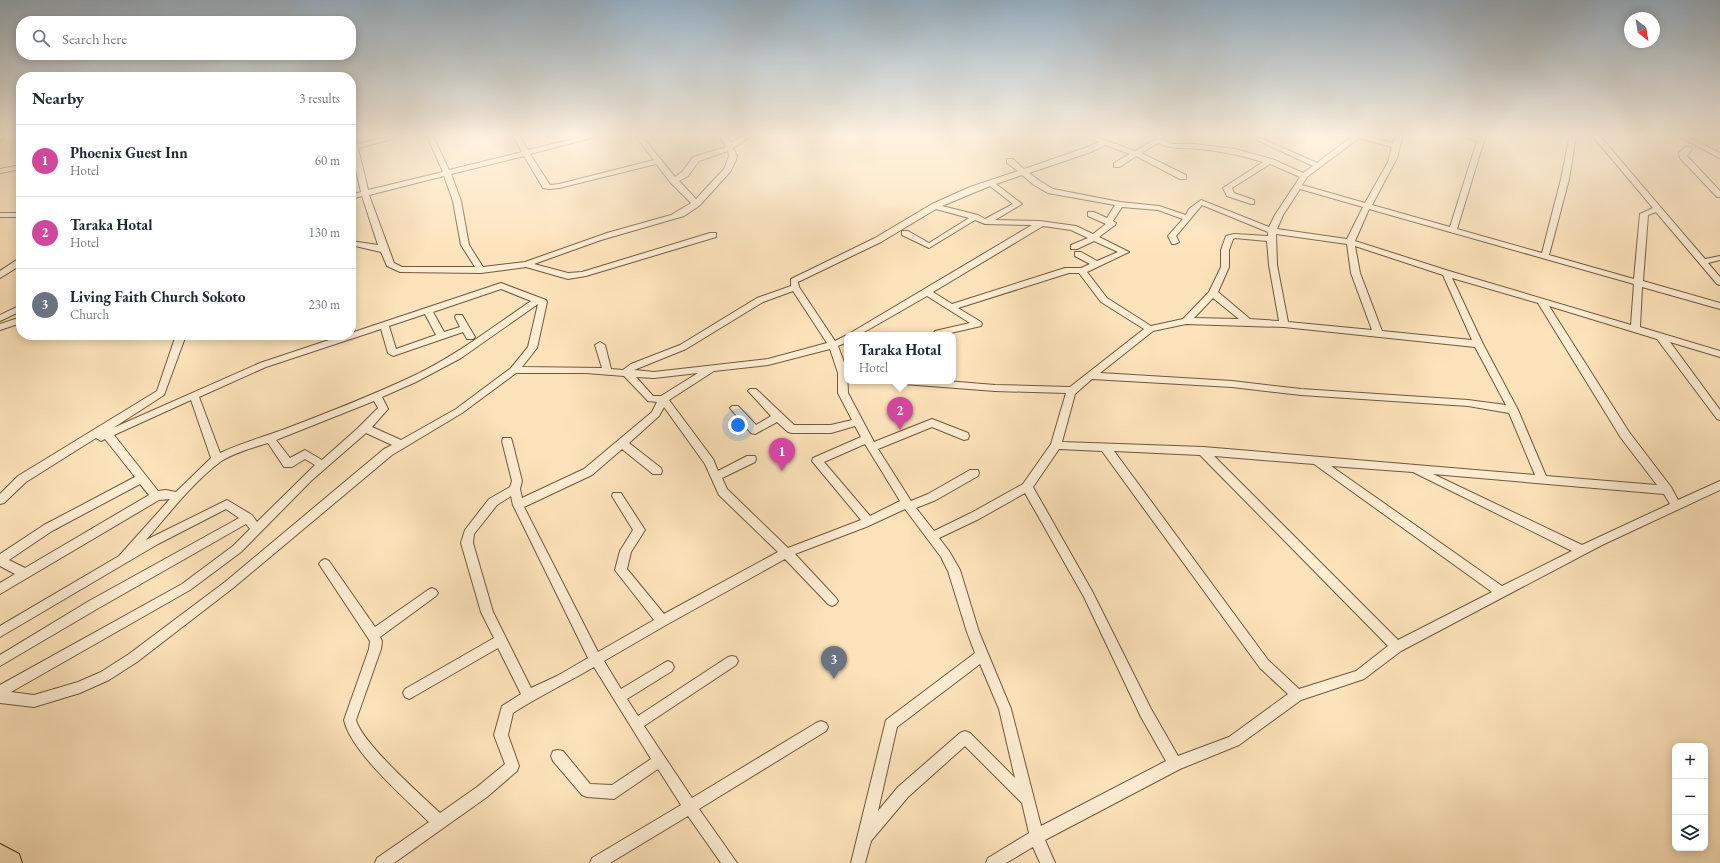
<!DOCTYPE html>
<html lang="en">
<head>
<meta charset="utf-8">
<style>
	:root { --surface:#fff; --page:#f2f2f3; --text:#1f2937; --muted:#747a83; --line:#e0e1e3; --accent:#0b8043 }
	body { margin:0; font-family:"EB Garamond",serif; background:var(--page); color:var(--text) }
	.controls { position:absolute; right:12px; bottom:12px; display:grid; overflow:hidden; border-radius:8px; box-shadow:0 2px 10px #0003 }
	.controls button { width:36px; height:36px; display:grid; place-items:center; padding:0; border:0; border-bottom:1px solid var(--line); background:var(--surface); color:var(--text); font:20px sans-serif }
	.compass { position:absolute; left:1624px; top:12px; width:36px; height:36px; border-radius:50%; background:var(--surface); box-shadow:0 2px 10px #0003; rotate:150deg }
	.you { position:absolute; left:738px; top:425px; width:14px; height:14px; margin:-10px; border:3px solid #fff; border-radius:50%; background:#1a73e8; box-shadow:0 0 0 6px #1a73e833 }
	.badge { display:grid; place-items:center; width:26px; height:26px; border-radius:50%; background:var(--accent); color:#fff; font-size:13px; font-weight:700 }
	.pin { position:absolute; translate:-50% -33px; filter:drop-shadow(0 1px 2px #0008) }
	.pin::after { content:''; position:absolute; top:21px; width:14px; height:12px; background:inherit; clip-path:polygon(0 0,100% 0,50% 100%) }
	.popup { position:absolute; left:844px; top:332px; width:112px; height:52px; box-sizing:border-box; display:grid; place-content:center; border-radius:8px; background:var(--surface); filter:drop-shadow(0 1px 3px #0005); font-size:13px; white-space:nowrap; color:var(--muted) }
	.popup b { font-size:15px; color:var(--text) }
	.popup::after { content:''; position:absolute; left:50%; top:100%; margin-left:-8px; border:8px solid transparent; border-top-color:var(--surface) }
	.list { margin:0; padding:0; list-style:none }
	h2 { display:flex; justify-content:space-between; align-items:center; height:52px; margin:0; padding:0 16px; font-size:17px }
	h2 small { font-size:13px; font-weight:400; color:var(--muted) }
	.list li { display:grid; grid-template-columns:26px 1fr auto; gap:12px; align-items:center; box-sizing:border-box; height:72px; padding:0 16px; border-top:1px solid var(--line) }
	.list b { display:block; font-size:15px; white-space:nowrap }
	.list p { margin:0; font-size:13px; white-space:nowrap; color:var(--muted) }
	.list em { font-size:13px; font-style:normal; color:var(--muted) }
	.icon { flex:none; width:22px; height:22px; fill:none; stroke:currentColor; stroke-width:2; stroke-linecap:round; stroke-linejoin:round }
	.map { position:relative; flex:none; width:1720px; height:863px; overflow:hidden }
	.search { position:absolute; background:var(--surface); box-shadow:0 2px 10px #0003; left:16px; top:16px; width:340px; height:44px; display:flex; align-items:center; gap:10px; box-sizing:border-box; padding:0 14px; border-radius:16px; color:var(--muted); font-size:15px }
	.panel { position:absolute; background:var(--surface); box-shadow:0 2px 10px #0003; left:16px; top:72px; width:340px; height:268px; border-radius:16px }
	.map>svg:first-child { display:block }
</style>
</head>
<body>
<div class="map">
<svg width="1720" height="863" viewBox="0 0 1720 863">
	<rect width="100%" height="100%" fill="#fde3bb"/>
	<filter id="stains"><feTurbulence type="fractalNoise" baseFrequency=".005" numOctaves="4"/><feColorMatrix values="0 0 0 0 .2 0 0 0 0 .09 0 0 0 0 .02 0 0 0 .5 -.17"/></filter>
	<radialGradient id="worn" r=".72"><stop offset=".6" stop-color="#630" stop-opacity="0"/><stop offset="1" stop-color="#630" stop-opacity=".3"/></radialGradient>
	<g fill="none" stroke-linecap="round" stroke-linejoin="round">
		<defs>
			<path id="minor" d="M0 134H6L2 140 0 141Z
				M15 134H21V137L16 135Z
				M351 134H354L357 144 400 134H411L358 148 368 190 443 172 426 134H432L449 170 522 152 512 134H518L528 150 594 134H604L603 135 530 154 550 185 559 184 654 160 634 134H640L675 177 682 172 693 157 726 147 719 134H725L731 143 747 134H755L733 148 737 156 735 162 730 172 699 206 684 216 601 240 534 264 568 273 582 272 710 233H716V237L586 276 568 279 526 267 481 273 400 272 387 266 381 252 351 245V241L378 245 362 196 351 199V195L361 192 351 149ZM728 151 729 156 724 169 696 199 679 181 688 176 699 161ZM524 156 543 188 549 189 559 188 656 164 671 183 691 203 671 215 607 233 525 262 483 267 469 245 461 201 451 174ZM444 176 453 201 461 245 475 267H402L394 263 369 195Z
				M1082 134H1088L1135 151 1156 139 1160 134H1167L1162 139 1171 144H1193L1235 149 1272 159 1303 173 1313 166 1257 140V138H1261L1317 163 1355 134H1361L1393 143 1397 134H1403L1397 158 1372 205 1450 227 1477 141 1453 134H1464L1478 137 1480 134H1486L1457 229 1542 253 1561 179 1570 135 1579 134 1576 136 1569 179 1549 255 1634 279 1640 214 1653 208 1591 134H1598L1705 259 1720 256V260L1708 263 1720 277V285L1717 284 1656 212 1648 215 1643 281 1720 303V309L1642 287 1640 327 1720 351V357L1670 342 1720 410V420L1717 419 1657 339 1549 306 1629 432 1671 487 1678 500 1720 481V490L1602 545 1401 651 1364 679 1301 700 1239 745 1180 769 1045 840 1055 863H1040L1033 847 1006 863H986L988 858 1029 833 1022 803 965 746 908 797 871 841 865 863H851L886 720 975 653 967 632 948 571 941 557 905 509 866 527 795 554 836 598 838 601 836 604 832 606 828 604 785 559 666 625 604 661 621 689 664 663 668 661 672 663 674 667 672 671 627 699 638 716 728 657 732 656 736 657 738 661 736 665 644 726 692 798 816 723 821 721 826 723 828 727 826 731 699 809 737 863H721L688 816 610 863H590L592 858 681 805 658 769 614 799 587 797 582 795 553 761 551 756 553 751 558 750 563 751 590 784 612 785 651 759 594 667C567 683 539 696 513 713L508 735 519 766 517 771 487 797 394 863H375L377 858 429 822C405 798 351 752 344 720L369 649 370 641 321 567 319 564 321 561 325 559 329 561 375 627 428 590 432 588 436 590 438 593 436 596 380 637 382 641 381 649 356 720C362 743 421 795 440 813L477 787 505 764 494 735 502 706 521 694 498 648 413 697 409 699 405 697 403 693 405 689 494 638 481 612 461 543 465 530 489 499 510 487 512 481 502 441 503 438H511L512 441 522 481 520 489 522 498 584 469 652 412 657 402 648 401 624 376 586 373H516L462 413 392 455 233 588 137 662 109 680 80 693 34 707 0 703V685L182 584 233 546 250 529 246 524 97 609 0 666V655L89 601 239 518 226 509 158 544 0 637V626L119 556 170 499 159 500 0 594V583L15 574 0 566V554L44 525 135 477 105 439 101 441 96 438 26 482 4 503 0 504V494L18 476 157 391 176 335H186L164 395 113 428 260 363 344 335H351V333L501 283 546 300 547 302 537 348 522 367 602 368 595 345 600 342 605 345 611 369 623 370 631 364 680 345 757 298 791 286V279L875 238 932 204 970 187 1018 171 1007 163V159H1013L1024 169 1085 148 1099 142 1083 136ZM1359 138 1392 147 1388 162 1365 203 1302 185 1307 177ZM1158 143C1173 150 1182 147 1198 149 1221 151 1241 155 1263 162L1223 188 1227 196 1251 204H1254V200L1234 193 1232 188 1270 164 1300 177 1275 215 1269 227 1201 200 1189 209 1186 215 1159 206 1120 202 1053 189 1040 181 1029 173 1091 152 1105 145 1130 154 1114 163V167H1120L1136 156 1180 179H1186V175L1141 153ZM1022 175 1034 185 1048 193 1115 205 1107 218 1094 212H1088V216L1106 224 1093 234 1076 226 1040 221 995 220 1022 204 996 184ZM990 186 1013 204 985 219 978 215 942 206ZM1300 189 1363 207 1347 239 1277 229 1283 215ZM1202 205 1268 232V236L1234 234 1226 236 1221 250V267L1209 292 1183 319 1151 326 1107 298 1087 272 1129 252 1099 237 1115 225 1116 223 1113 221 1122 207 1158 210 1183 219 1168 236 1172 244H1175L1179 242 1176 236ZM936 209 969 218 929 243 908 231H902V235L929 248 975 220 985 224 1032 225 847 335H859L927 296 970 323 935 331 934 333 935 335H942L981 326 982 324 981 322 958 308 1069 273H1079L1101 302 1144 329 1070 387 995 385 946 381H899L904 384 995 391 1066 393 1051 444 1023 484 971 513 934 531 916 508 936 500 978 476 979 473 978 470H970L928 494 911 501 878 449 932 427 964 440 968 439 969 436 968 433 932 419 874 442 848 393 847 370 838 346 847 342V335L835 341 799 287 798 282 881 242ZM1369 209 1634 284 1631 325 1449 271 1355 241ZM1043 226 1071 230 1088 238 1071 245V249H1077L1094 241 1118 252 1097 261 1081 252H1075V256L1090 264 1081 268H1065L952 304 933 292ZM1276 234 1347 244 1351 273 1372 330 1288 322 1277 265ZM1235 238 1267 241 1269 265 1279 321 1250 319 1218 292 1229 267V250L1233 239ZM1355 246 1443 275 1472 340 1382 331 1360 273ZM1452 278 1538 303 1621 438 1657 485 1546 476 1518 410 1483 344ZM501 289 531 301C491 328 453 358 409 378 368 397 327 413 285 429 263 437 241 443 220 453L199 397 266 367 381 329 388 353 393 356 463 332 467 339H473L475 337 462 315H456L455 317 460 327 444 332 433 312ZM793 291 827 343 768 359 654 372 634 370 686 349 763 302ZM1213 298 1239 319 1194 318ZM538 304 528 347 511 368 456 409 401 440 372 427 388 409 382 397 416 382 461 358ZM425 314 436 335 396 349 389 326ZM1186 324 1284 327 1475 347 1506 405 1468 400 1301 389 1232 381 1100 373 1153 331ZM830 349 838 373V393L852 420 831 425H794L756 389H750L748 391 750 393 771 416 756 425 738 406H732L730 408 751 433 755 434 777 422 788 432 792 433H831L855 426 861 437 813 458 812 461 861 520 788 548 727 489 722 478 755 462 756 459 755 456H747L718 471 713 459 669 400 714 371 768 365ZM698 373 661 396H653L636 377 654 378ZM1092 379 1232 387 1301 395 1468 406 1509 413 1535 475 1203 447 1062 442 1075 394ZM191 400 211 458 176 492 166 490 158 491 114 435ZM374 401 378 408 358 428 322 460 305 450 290 458 276 440ZM664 407 705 464 719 495 778 552 664 614 627 569 631 552 645 530 621 493H613L612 496 633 530 620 551 615 570 654 620 598 652 524 507 592 475 622 449 653 474H661L662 471 661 468 629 443 659 416ZM366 433 392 445 384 449 225 582 129 654 101 672 78 682 34 695 11 692 190 590 241 552 312 480ZM268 443 284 467H292L305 459 315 465 257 522 252 515 227 500 146 540C169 514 191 484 220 462 233 453 252 448 268 443ZM865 444 900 501 870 516 824 462ZM1059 449 1102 451 1260 668 1288 694 1229 737 1178 756 1151 709 1092 591 1033 487ZM1114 451 1200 455 1388 646 1356 671 1299 689 1268 660ZM1214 456 1314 464 1492 592 1398 640ZM1331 466 1413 472 1572 551 1502 586ZM1433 474 1664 494 1670 504 1582 545ZM140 484 149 495 25 568 9 560 52 531ZM1025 493 1084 597 1141 717 1166 761 1041 826 1011 709 979 632 960 570 949 551 939 538 979 519ZM511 496 513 505 588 658 557 676 531 688 493 612 473 543 474 534 497 505ZM980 664 999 709 1015 778 970 733 965 731 960 733 898 787 878 811 897 727Z
				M1674 134H1682L1720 153V158Z
				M1685 147H1691L1692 149 1687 156 1720 191V197H1717L1680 158 1679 153Z
				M21 165V169L0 173V169Z
				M0 213H21V217H0Z
				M18 259H21V265L0 278V271Z
				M21 305V311L0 321V315Z
				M21 317V323L0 330V324Z"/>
			<path id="trunk" d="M0 844 19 854 22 863H0Z"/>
		</defs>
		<use href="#minor" stroke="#6e5a3f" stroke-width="2"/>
		<use href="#trunk" stroke="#3e2d16" stroke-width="2"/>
		<use href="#minor" fill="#feedd3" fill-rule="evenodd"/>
		<use href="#trunk" fill="#fde3bb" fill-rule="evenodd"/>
	</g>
	<linearGradient id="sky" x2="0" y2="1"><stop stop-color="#96aec0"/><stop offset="0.53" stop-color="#fef2e0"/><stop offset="1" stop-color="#fef2e0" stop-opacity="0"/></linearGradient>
	<rect width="1720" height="255" fill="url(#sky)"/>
	<rect width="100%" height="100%" filter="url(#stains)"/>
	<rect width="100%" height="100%" fill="url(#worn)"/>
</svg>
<div class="controls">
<button>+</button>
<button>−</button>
<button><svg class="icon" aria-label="layers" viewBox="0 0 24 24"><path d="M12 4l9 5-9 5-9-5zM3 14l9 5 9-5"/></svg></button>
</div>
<svg class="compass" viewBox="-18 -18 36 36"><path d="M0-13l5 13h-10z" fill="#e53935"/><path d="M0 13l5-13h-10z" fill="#747a83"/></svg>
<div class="you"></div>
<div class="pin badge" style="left:782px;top:471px;background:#d1479c">1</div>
<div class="pin badge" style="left:900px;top:430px;background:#d1479c">2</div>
<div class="popup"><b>Taraka Hotal</b>Hotel</div>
<div class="pin badge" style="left:834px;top:679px;background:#6b7280">3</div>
<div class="search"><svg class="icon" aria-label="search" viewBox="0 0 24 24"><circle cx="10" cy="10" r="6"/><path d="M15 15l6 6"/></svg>Search here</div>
<section class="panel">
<h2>Nearby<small>3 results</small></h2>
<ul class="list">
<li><span class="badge" style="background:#d1479c">1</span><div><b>Phoenix Guest Inn</b><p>Hotel</p></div><em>60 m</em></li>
<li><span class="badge" style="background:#d1479c">2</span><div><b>Taraka Hotal</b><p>Hotel</p></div><em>130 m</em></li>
<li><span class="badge" style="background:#6b7280">3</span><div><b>Living Faith Church Sokoto</b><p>Church</p></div><em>230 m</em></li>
</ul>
</section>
</div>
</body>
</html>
